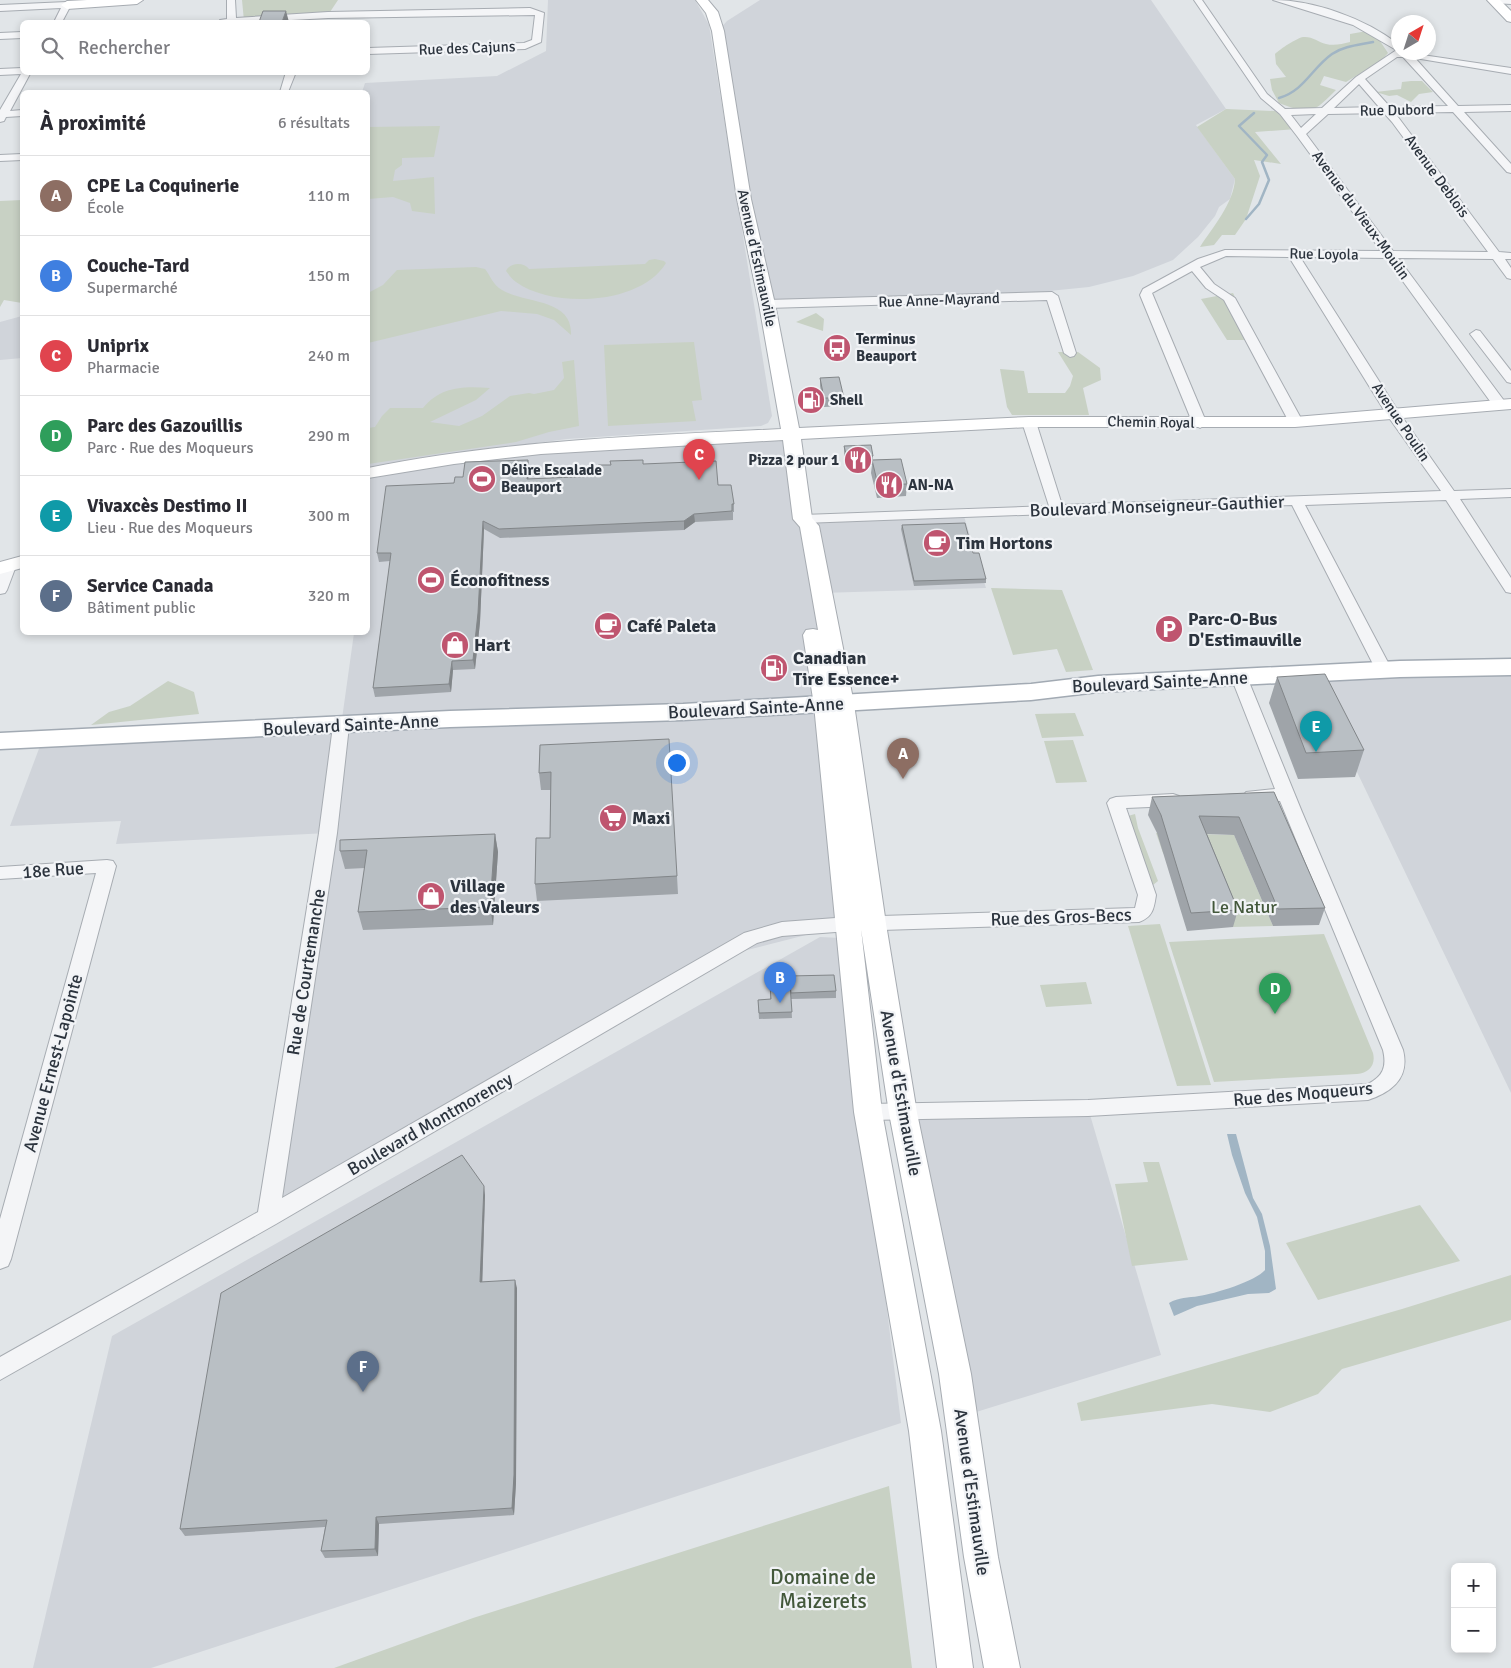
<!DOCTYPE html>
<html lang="fr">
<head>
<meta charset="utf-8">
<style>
	:root { --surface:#fff; --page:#f2f2f3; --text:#2b2b33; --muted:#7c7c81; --line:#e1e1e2; --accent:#0f766e }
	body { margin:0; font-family:Signika,sans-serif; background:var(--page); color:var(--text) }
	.controls { position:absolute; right:15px; bottom:15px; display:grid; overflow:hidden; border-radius:8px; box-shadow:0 2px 8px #0003 }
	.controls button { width:45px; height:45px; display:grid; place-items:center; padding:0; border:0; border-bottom:1px solid var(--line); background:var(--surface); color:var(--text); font:25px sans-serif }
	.compass { position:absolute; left:1391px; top:15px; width:45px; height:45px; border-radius:50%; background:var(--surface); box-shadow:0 2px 8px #0003; rotate:39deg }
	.you { position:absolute; left:676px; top:762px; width:18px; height:18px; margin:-12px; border:4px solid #fff; border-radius:50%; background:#1a73e8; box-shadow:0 0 0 8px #1a73e833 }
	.badge { display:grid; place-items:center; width:32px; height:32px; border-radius:50%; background:var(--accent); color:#fff; font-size:16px; font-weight:700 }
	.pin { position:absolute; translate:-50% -41px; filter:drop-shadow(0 1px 2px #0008) }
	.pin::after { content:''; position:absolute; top:26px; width:18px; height:15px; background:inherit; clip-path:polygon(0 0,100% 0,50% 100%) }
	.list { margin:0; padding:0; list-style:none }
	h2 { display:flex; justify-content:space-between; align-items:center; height:65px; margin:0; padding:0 20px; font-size:21px }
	h2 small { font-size:16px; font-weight:400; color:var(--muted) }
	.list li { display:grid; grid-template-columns:32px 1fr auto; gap:15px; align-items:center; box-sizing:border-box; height:80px; padding:0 20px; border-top:1px solid var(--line) }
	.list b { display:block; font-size:19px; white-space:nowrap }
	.list p { margin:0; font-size:16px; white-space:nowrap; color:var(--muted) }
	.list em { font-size:16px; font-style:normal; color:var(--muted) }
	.icon { flex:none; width:28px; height:28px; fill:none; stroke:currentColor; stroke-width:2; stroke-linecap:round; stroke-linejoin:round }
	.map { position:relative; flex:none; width:1511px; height:1668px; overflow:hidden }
	.search { position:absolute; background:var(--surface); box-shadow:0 2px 8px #0003; left:20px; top:20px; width:350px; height:55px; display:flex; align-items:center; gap:12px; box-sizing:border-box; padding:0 18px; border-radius:8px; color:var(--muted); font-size:19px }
	.panel { position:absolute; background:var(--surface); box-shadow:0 2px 8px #0003; left:20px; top:90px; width:350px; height:545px; border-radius:8px }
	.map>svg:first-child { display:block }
</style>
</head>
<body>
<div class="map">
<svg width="1511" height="1668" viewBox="0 0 1511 1668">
	<rect width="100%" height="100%" fill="#e1e5e8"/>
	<path fill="#d0d4da" d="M548 0H695L703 14 709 25 772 416 768 423 761 426 567 439 451 454 368 467V92H362L365 83 497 76 546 51Z
		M760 0H1151L1226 109 1196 125 1235 179 1230 199 1219 207 1215 216 1198 237 1173 260 1133 276 1089 287 1049 291 1052 296 767 304 718 31 727 21Z
		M22 316V358L0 360V322Z
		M791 434 803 519 963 513 986 588 821 593 849 924 720 957 268 1217 328 833 116 844 121 821 10 826 43 738 341 726 354 633 368 632V473L465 458Z
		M1511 671V1093L1310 674Z
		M820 937 841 938 901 1423 151 1668H33L112 1336Z
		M1088 1108 1161 1355 973 1413 903 1113Z"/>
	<path fill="#c8d1c4" d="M242 0H338L328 15 244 21Z
		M1367 31 1376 35 1388 53 1381 61 1346 82 1324 76 1320 85 1336 90C1312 114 1311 115 1279 103L1272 90 1270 79 1286 77 1276 64 1275 54C1280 49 1297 38 1303 37 1312 36 1318 42 1326 44 1334 46 1342 44 1350 42V34Z
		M1411 81H1422L1433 92 1419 94 1411 102 1397 95 1389 96 1376 92 1401 89 1402 82Z
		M1226 109 1275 111 1297 129 1255 132 1281 164 1254 160 1260 176 1246 219 1235 235H1222L1214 245 1200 247C1212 228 1234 203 1235 179L1197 127Z
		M440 126 434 157 402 158V165L395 170 393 181 434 177 435 214 412 211 410 203 393 197 368 199V127Z
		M22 200V303L4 300 0 307V201Z
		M655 259 664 261 666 263C641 305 553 309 516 282 512 279 509 275 506 271 510 262 524 262 529 269L645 264 649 260Z
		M476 267 485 269C491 276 492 284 502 290 525 304 573 298 571 335L554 320 537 314 501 311 368 343V293L383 285 397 270Z
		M1233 293 1256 340H1227L1201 299Z
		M816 313 824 319 823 331 796 322Z
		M694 342 702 400 692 401 696 421 608 426 604 345Z
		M1058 352H1078L1100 368 1101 380 1083 388 1089 415H1012L1007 407 1000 369 1024 371 1028 393H1065L1070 386 1073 376Z
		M574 360 579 426 549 432 516 442 368 464V428L375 427 382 416 390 408H423C441 386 464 386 490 388L476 400 430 422 459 426 482 416 510 396 529 393 534 394 554 390 564 378 562 362Z
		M991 588 1062 590 1093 670 1066 672 1057 649 1013 655Z
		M168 681 194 692 199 714 91 725 109 712 130 706Z
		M1075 713 1084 736 1042 738 1035 714Z
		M1073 740 1087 782 1056 783 1044 741Z
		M1135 814 1138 828 1158 881 1153 885 1128 816Z
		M1156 833 1234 835 1273 926 1233 927 1163 853Z
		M1160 924 1211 1085 1177 1086 1128 926Z
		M1324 934 1373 1053C1376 1065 1369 1073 1357 1074L1214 1082 1169 942Z
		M1086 982 1092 1004 1046 1007 1040 985Z
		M1143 1162H1159L1188 1260 1132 1266 1115 1184 1148 1182Z
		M1420 1205 1460 1261 1318 1300 1286 1243Z
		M1511 1275V1320L1342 1369 1318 1394 1270 1412 1212 1404 1081 1421 1077 1403 1402 1309Z
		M889 1486 912 1668H334L473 1618Z"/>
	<path fill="#a1b5c4" d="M1227 1134H1236L1253 1198 1262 1214 1270 1246 1276 1289 1269 1293 1248 1294 1197 1306 1174 1316 1169 1303C1179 1297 1188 1298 1199 1296 1214 1294 1256 1281 1265 1270V1251L1257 1217 1245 1193 1232 1155Z"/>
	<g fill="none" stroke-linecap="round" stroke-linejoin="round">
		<path stroke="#a1b5c4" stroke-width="2.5" d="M1279 98C1304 91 1312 68 1332 54 1344 46 1359 45 1373 42
			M1246 219 1259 204 1269 180 1262 162 1267 155 1239 126 1254 113"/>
		<defs>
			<path id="street" d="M227 0H235L236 18 328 12 530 8 544 13 541 42 525 49 368 54V48L524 43 532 40 535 15 328 18 255 22H219L220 20 227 19Z
				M1194 0H1202L1267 94 1285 109 1322 108 1356 77 1395 51 1511 68V74L1415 58 1458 106 1511 105V111L1464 112 1511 164V173L1507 172 1453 112 1395 113 1499 252 1511 253V259H1505L1511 268V279L1507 278 1493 259 1398 258 1505 402 1506 405 1505 408H1495L1386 258 1300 257 1400 414 1454 491 1511 489V497L1460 499 1511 578V593L1506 592 1446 500 1305 505 1392 670 1390 674H1378L1376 670 1292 505 803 523 798 522 796 519 798 516 803 515 1049 506 1022 422 1029 418 1036 422 1062 505 1441 491 1387 415 1289 257 1226 256 1200 267 1214 284 1235 298 1303 422 1301 425H1291L1289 422 1224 300 1206 288 1192 271 1152 293 1207 424 1200 428 1193 424 1140 295 1143 289 1198 259 1225 250 1381 251 1297 136 1280 114 1261 98ZM1397 57H1403L1448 106 1390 107 1365 79ZM1359 84 1379 107 1334 108ZM1384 113 1392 122 1488 252 1393 251 1306 134 1328 114ZM1316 114 1301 128 1291 115Z
				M1273 0C1314 0 1366 19 1398 44V51L1353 25Z
				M1489 0H1511V4L1493 3Z
				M67 2 71 5 62 22H54L61 8 0 11V5Z
				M22 32V38L0 39V33Z
				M22 68V72H31L10 111 22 110V116L6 117 4 121 0 122V110L21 74 0 75V69Z
				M286 72H296L288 92H280Z
				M22 154V160L0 161V155Z
				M1052 292 1058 296 1076 353 1074 356 1070 357 1064 353 1047 300 767 308 761 304 767 300Z
				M1476 330 1480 331 1511 371V383L1507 382 1470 334Z
				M9 562 14 563 16 566 7 590 5 593 0 594V570L4 563Z
				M1239 672 1245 673 1247 677 1302 812 1403 1050C1410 1078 1392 1092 1368 1100L1088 1116 868 1120 861 1118 858 1112 861 1106 868 1104 1088 1100 1368 1084C1383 1076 1387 1067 1383 1050L1280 801 1252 802 1246 800 1243 796 1246 792 1275 789 1231 677 1233 673Z
				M341 721 347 722 349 726 337 833 282 1198 744 933 782 922 849 917 1135 908 1138 895 1107 803 1110 799 1116 797 1173 794 1179 796 1182 800 1179 804 1173 806 1126 808 1156 895C1154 908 1153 917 1139 922L849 931 782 936 757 943 276 1224 0 1380V1357L258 1212 319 833 333 726 335 722Z
				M107 860 113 861 116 866 11 1259 8 1266 0 1269V1219L96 873 0 879V867Z"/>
			<path id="secondary" d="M87 0H143L137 4 67 9 61 5 67 1Z
				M696 0H708L718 12 724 31 751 199 775 304 799 428 1029 417H1295L1511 399V409L1295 427H1029L801 439 812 518 819 526 854 704 886 924 917 1113 971 1374 998 1557 1020 1668H984L964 1557 939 1374 889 1113 861 929 882 1112 941 1431 973 1668H937L909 1431 854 1112 814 705 803 635 806 630 813 629 818 630 800 527 793 519 783 440 541 454 454 464 368 478V468C504 440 643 436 781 429L759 304 737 199 712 31 706 13Z
				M1487 0H1500L1511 11V22L1507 21Z
				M22 556V568L0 574V562Z"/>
			<path id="primary" d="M1511 659V675L1400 677 1098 692 1031 700 683 720 450 727 0 749V733L450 711 683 704 1031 684 1098 676 1400 661Z"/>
		</defs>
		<use href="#street" stroke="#a7acb2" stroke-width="2"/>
		<use href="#secondary" stroke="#a7acb2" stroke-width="2"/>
		<use href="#primary" stroke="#a2aab3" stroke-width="3"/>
		<use href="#street" fill="#f4f5f7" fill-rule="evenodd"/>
		<use href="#secondary" fill="#fff" fill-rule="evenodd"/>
		<use href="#primary" fill="#fff" fill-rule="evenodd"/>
	</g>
	<path fill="#9fa4a9" d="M114 72H133L132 73 114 74Z
		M820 378 844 398 843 406 824 407 820 386Z
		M844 446 873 456V460L907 484 906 496 877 498 871 473 872 465 846 466 844 455Z
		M528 460 529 468 528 479 597 476 643 464 718 485 734 504V512H733V520L695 522 684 530 500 538 484 529 480 622 475 669 453 670 451 692 375 697 373 688 390 561 379 562 377 553 454 483 463 477Z
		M902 525 973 553 986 579V583L914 586 901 529Z
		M1277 677 1364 750 1355 777 1298 779 1269 703Z
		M540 745 677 876 678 894 537 901 535 884 550 838 551 790H541L539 773Z
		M1274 792 1325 908 1319 925 1273 926 1234 835 1207 834 1238 910 1233 927 1187 931 1157 833 1148 815 1152 797Z
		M495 834 498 852 493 925 363 930 358 912 365 868 345 869 340 851Z
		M789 976 836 991V998L791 999 792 1018 759 1019 758 1000 770 999V986H790Z
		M485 1195 482 1282 517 1288 516 1483 514 1515 379 1524 378 1556 325 1558 321 1551 325 1527 185 1536 180 1529Z"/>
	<path fill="#828689" d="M286 11 289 22H282Z
		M528 460 529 468 528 488 527 479Z
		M694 514 695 522 684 530V521Z
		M483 521 484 529 480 622 475 669 473 660Z
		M452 661 453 670 451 692 449 684Z
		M495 834 498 852 493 925 490 907Z
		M484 1186 485 1195 482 1291 480 1282Z
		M515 1280 517 1288 516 1483 514 1515 512 1508Z
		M376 1517 379 1524 378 1556 375 1549Z"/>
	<path fill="#b9bfc4" stroke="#828689" d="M263 11H286L282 22H259Z
		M839 377 844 398H824L820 378Z
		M871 445 873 456 847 458 844 446Z
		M901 459 907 484 878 485 872 460Z
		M528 460 527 479 597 476 598 465H611L610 461 643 460V464L716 461 718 485H731L734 504H732V511L694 514 684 521 499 529 483 521 478 613 473 660 452 661 449 684 373 688 391 553H377L386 486 454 483 455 477H463L465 462Z
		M965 523 973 553H979L986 579 914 581 902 525Z
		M1325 674 1364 750 1306 753 1277 677Z
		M669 739 677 876 535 884 536 838H550L551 772 539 773 540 745Z
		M1274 792 1325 908 1278 909 1239 817 1199 816 1238 910 1191 913 1161 815 1152 797Z
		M495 834 490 907 358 912 367 850 340 851V840Z
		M834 975 836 991 791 993 789 976Z
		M790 985 792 1012 759 1013 758 1000 771 999 770 986Z
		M462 1155 484 1186 480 1282 515 1280 514 1475 512 1508 376 1517 375 1549 321 1551 327 1520 180 1529 221 1293Z"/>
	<defs>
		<symbol id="bus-disc" viewBox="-11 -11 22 22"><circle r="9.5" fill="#bf556f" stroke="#f1f3f6"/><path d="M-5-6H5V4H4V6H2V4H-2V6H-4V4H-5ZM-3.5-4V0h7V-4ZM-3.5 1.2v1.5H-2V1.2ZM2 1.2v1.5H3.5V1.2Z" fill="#fff"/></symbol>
		<symbol id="fuel-disc" viewBox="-11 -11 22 22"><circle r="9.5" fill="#bf556f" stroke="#f1f3f6"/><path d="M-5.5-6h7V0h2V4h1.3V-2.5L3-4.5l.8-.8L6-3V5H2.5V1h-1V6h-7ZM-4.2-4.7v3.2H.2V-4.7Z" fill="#fff"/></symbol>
		<symbol id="restaurant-disc" viewBox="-11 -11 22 22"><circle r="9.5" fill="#bf556f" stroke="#f1f3f6"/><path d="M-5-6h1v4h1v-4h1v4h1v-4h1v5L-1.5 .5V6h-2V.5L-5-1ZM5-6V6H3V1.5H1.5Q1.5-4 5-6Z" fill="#fff"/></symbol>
		<symbol id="stadium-disc" viewBox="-11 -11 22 22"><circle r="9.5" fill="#bf556f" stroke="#f1f3f6"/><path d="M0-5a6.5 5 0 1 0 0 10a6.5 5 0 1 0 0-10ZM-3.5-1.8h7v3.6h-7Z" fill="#fff"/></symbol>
		<symbol id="cafe-disc" viewBox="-11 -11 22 22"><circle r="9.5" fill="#bf556f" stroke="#f1f3f6"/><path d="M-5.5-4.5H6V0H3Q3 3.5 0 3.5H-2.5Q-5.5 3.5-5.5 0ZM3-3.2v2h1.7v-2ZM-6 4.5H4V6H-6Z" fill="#fff"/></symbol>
		<symbol id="parking-disc" viewBox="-11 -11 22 22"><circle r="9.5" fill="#bf556f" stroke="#f1f3f6"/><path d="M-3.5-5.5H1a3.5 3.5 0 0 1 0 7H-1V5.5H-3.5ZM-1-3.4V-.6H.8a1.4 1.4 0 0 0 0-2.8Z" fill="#fff"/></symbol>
		<symbol id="shop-disc" viewBox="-11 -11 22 22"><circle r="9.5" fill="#bf556f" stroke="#f1f3f6"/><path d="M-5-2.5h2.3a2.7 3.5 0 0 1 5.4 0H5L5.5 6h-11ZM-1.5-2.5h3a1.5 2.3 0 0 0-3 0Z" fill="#fff"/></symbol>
		<symbol id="supermarket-disc" viewBox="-11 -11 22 22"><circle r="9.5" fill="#bf556f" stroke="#f1f3f6"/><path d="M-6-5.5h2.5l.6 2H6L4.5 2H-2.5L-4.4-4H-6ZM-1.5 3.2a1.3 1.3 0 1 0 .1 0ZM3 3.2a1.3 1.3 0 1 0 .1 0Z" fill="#fff"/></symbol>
	</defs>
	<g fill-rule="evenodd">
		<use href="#bus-disc" x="821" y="332" width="32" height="32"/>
		<use href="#fuel-disc" x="795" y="384" width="32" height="32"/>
		<use href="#restaurant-disc" x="842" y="444" width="32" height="32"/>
		<use href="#stadium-disc" x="466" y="463" width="32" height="32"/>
		<use href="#restaurant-disc" x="873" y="469" width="32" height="32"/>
		<use href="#cafe-disc" x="921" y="527" width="32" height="32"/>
		<use href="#stadium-disc" x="415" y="564" width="32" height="32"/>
		<use href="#cafe-disc" x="592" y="610" width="32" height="32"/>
		<use href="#parking-disc" x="1153" y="613" width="32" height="32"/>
		<use href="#shop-disc" x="439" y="629" width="32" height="32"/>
		<use href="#fuel-disc" x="758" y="652" width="32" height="32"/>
		<use href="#supermarket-disc" x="597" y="802" width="32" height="32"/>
		<use href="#shop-disc" x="415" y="880" width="32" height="32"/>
	</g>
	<g text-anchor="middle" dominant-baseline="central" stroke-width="4.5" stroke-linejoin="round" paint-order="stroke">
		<g font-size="15" fill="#2c343e" stroke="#f1f3f6">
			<text transform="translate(467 48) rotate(-2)">Rue des Cajuns</text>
			<text transform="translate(1397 110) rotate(-1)">Rue Dubord</text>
			<text transform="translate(1437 176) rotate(54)">Avenue Deblois</text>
			<text transform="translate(1361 215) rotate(54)">Avenue du Vieux-Moulin</text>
			<text transform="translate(1324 254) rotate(1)">Rue Loyola</text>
			<text transform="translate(757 258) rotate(78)">Avenue d'Estimauville</text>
			<text transform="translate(939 300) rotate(-2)">Rue Anne-Mayrand</text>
			<text transform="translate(1151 422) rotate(1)">Chemin Royal</text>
			<text transform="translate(1401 422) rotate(56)">Avenue Poulin</text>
		</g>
		<g font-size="15" font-weight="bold" fill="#2c343e" stroke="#f1f3f6" text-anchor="start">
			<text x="856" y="339">Terminus<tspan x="856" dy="17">Beauport</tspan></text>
			<text x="830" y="400">Shell</text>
			<text x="839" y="460" text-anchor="end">Pizza 2 pour 1</text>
			<text x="501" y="470">Délire Escalade<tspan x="501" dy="17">Beauport</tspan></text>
			<text x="908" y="485">AN-NA</text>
		</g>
		<g font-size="18" fill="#2c343e" stroke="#f1f3f6">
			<text transform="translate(1157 506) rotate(-2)">Boulevard Monseigneur-Gauthier</text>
			<text transform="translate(1160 682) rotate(-3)">Boulevard Sainte-Anne</text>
			<text transform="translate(756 708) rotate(-3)">Boulevard Sainte-Anne</text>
			<text transform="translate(351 725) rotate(-3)">Boulevard Sainte-Anne</text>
			<text transform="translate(53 870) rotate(-4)">18e Rue</text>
			<text transform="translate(1061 917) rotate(-2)">Rue des Gros-Becs</text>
			<text transform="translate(306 972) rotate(-81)">Rue de Courtemanche</text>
			<text transform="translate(53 1063) rotate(-75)">Avenue Ernest-Lapointe</text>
			<text transform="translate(901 1093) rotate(80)">Avenue d'Estimauville</text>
			<text transform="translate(1303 1094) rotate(-5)">Rue des Moqueurs</text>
			<text transform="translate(430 1124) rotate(-30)">Boulevard Montmorency</text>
			<text transform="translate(972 1492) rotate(82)">Avenue d'Estimauville</text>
		</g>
		<g font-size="18" font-weight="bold" fill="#2c343e" stroke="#f1f3f6" text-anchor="start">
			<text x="956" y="543">Tim Hortons</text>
			<text x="450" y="580">Éconofitness</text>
			<text x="1188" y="619">Parc-O-Bus<tspan x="1188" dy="21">D'Estimauville</tspan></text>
			<text x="627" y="626">Café Paleta</text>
			<text x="474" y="645">Hart</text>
			<text x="793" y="658">Canadian<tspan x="793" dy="21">Tire Essence+</tspan></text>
			<text x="632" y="818">Maxi</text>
			<text x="450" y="886">Village<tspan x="450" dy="21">des Valeurs</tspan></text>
		</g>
		<g font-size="18" fill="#43583b" stroke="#f1f3f6">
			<text x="1244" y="907">Le Natur</text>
		</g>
		<g font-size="21" fill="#43583b" stroke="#f1f3f6">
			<text x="823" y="1577">Domaine de<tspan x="823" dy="24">Maizerets</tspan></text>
		</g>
	</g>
</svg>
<div class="controls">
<button>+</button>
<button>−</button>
</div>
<svg class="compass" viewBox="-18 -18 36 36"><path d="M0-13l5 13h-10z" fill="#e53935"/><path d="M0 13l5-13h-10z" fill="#7c7c81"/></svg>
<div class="you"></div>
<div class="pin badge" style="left:903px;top:779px;background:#8d6e63">A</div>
<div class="pin badge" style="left:780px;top:1003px;background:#3f7fe0">B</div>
<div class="pin badge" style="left:699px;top:480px;background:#e0444e">C</div>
<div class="pin badge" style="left:1275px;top:1014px;background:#2e9e5b">D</div>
<div class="pin badge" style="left:1316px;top:752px;background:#0f9aa8">E</div>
<div class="pin badge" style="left:363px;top:1392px;background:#5c6f8a">F</div>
<div class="search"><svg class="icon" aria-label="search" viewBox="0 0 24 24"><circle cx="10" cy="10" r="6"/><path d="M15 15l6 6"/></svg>Rechercher</div>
<section class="panel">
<h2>À proximité<small>6 résultats</small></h2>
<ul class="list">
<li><span class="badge" style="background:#8d6e63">A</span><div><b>CPE La Coquinerie</b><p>École</p></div><em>110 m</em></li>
<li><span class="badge" style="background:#3f7fe0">B</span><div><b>Couche-Tard</b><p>Supermarché</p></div><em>150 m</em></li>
<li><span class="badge" style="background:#e0444e">C</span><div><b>Uniprix</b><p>Pharmacie</p></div><em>240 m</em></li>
<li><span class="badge" style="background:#2e9e5b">D</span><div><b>Parc des Gazouillis</b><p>Parc · Rue des Moqueurs</p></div><em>290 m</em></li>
<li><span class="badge" style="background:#0f9aa8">E</span><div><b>Vivaxcès Destimo II</b><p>Lieu · Rue des Moqueurs</p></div><em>300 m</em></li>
<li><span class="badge" style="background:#5c6f8a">F</span><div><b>Service Canada</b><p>Bâtiment public</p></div><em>320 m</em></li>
</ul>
</section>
</div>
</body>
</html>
